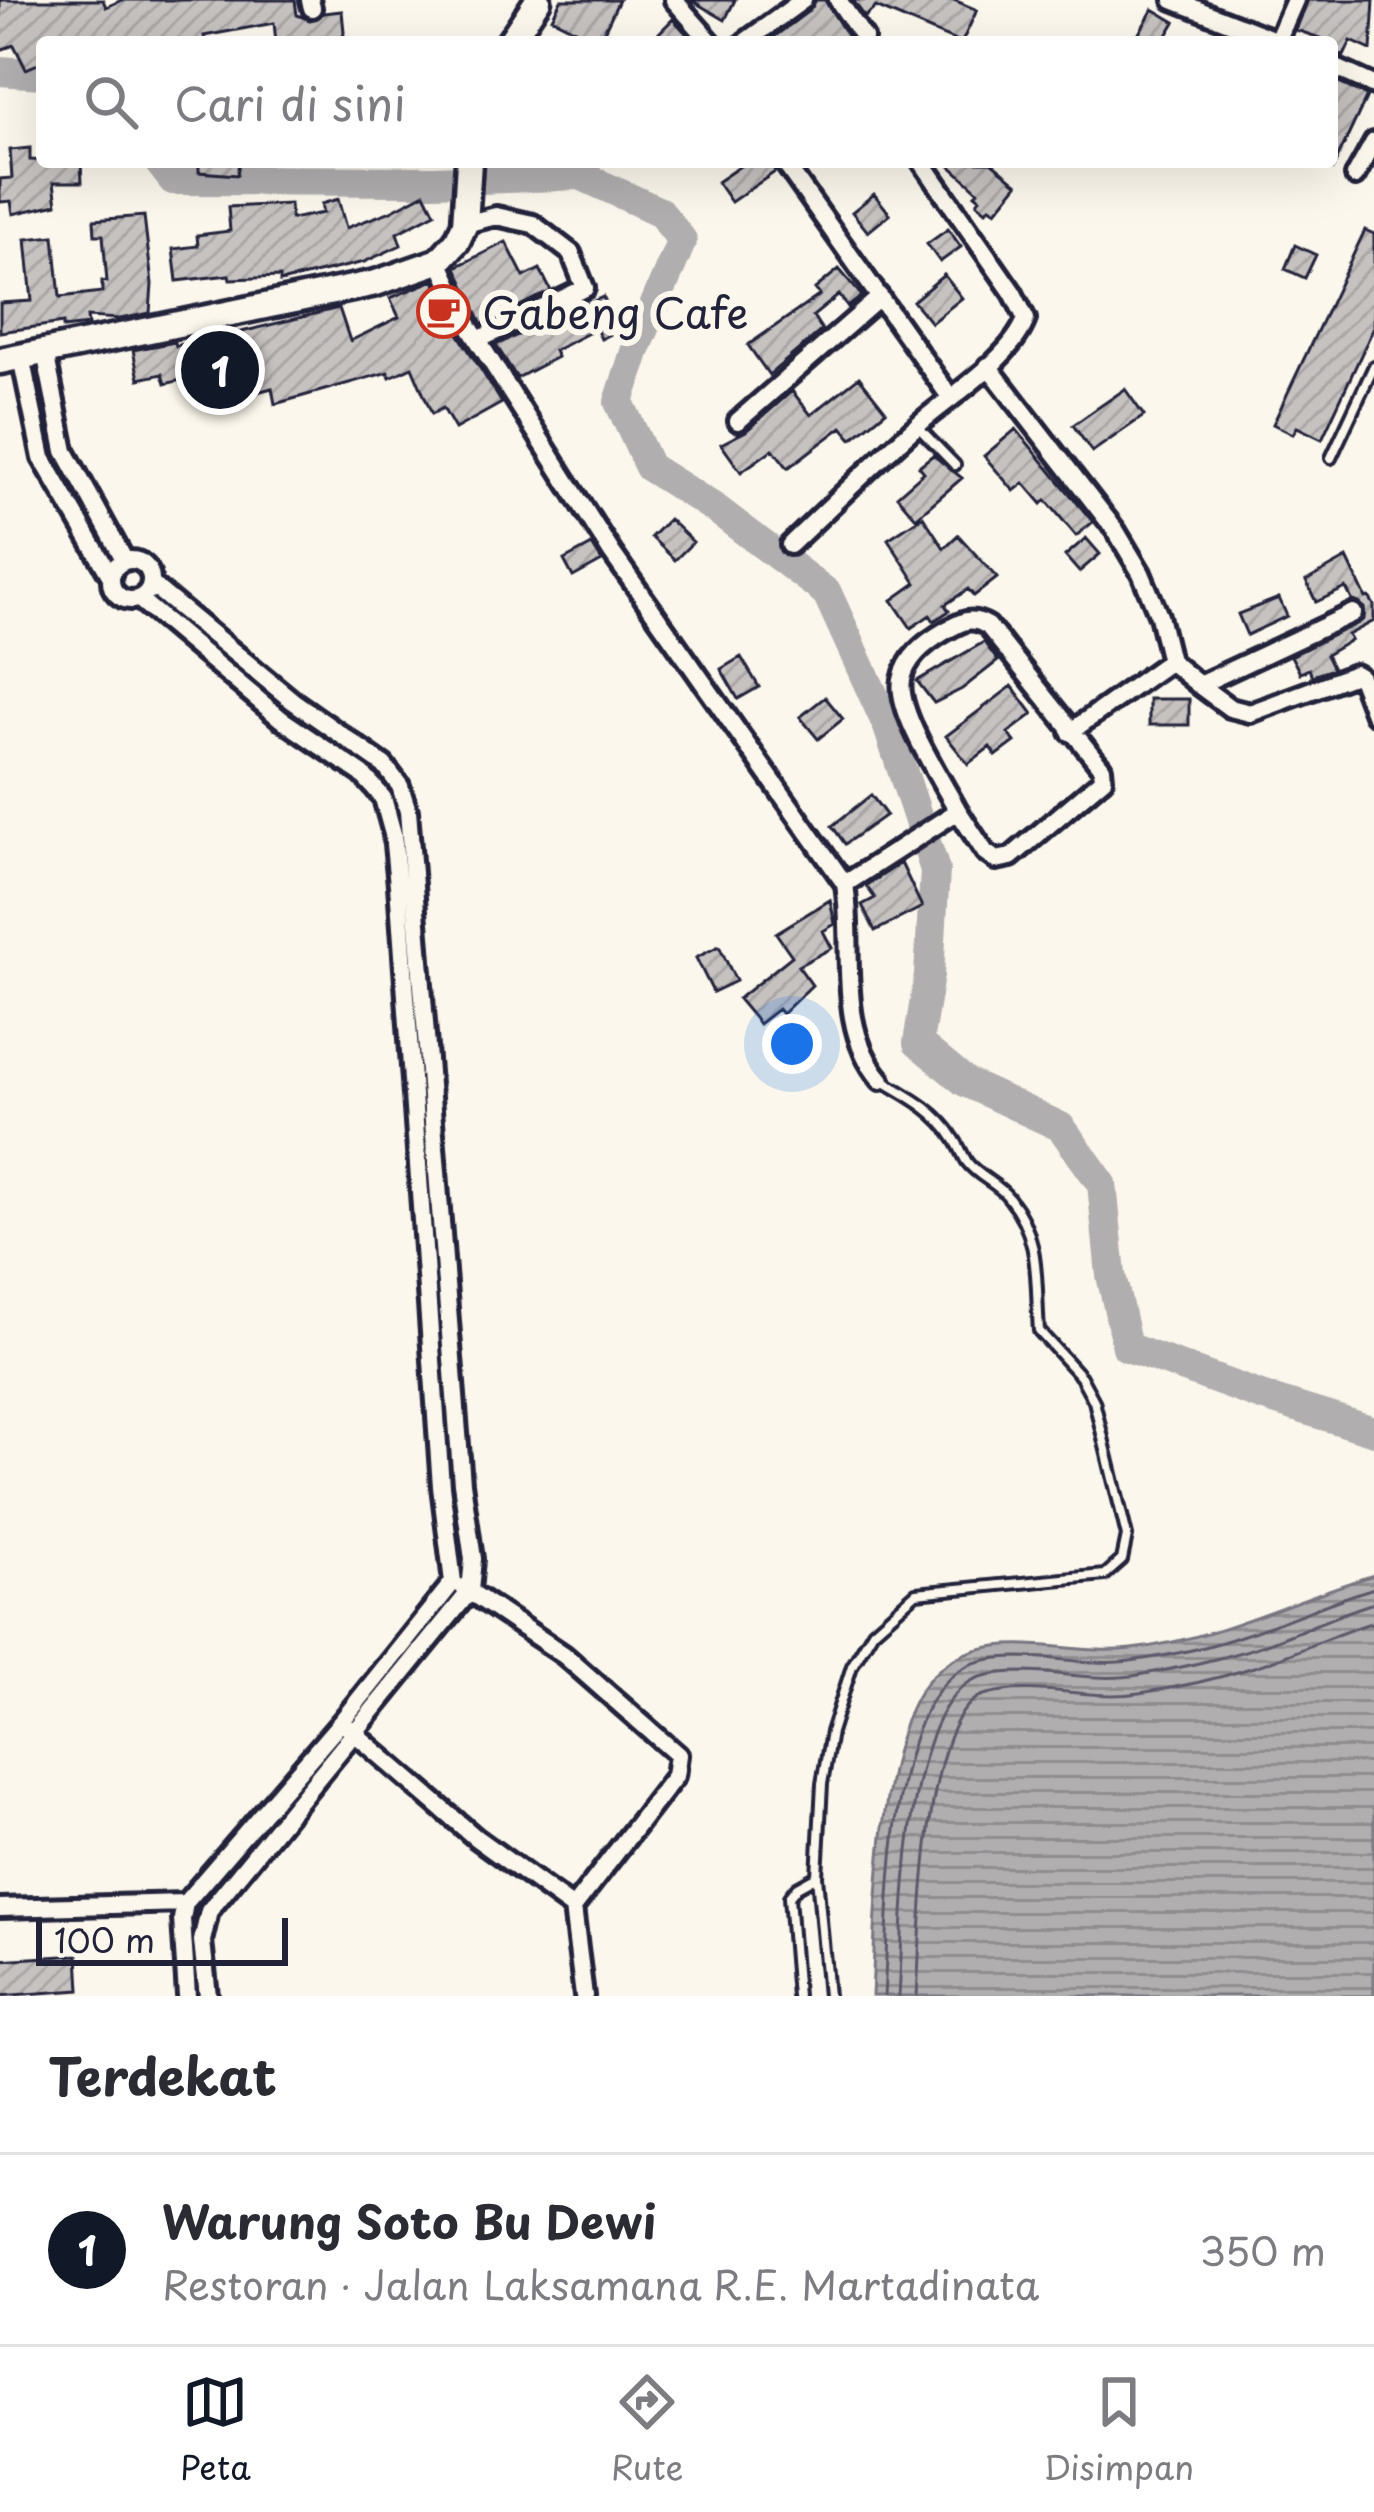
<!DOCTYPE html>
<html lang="id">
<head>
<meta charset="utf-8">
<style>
	:root { --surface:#fff; --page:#f7f7f7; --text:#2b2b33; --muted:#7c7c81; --line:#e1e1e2; --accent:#111827 }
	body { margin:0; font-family:"Playpen Sans",sans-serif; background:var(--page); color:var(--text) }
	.scale { position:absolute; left:36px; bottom:30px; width:252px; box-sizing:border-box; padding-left:12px; border:6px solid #22223b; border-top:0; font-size:33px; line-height:42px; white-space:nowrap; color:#22223b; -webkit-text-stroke:9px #fbf7ec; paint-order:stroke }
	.you { position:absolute; left:792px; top:1044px; width:42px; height:42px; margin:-30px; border:9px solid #fff; border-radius:50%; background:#1a73e8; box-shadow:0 0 0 18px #1a73e833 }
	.badge { display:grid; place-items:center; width:78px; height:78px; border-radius:50%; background:var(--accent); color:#fff; font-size:39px; font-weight:700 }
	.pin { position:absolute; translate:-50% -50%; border:6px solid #fff; box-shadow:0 3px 12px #0006 }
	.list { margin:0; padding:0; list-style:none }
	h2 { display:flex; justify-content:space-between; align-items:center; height:156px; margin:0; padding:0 48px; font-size:51px }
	h2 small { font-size:39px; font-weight:400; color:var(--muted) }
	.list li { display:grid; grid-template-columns:78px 1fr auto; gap:36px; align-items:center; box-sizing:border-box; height:192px; padding:0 48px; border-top:3px solid var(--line) }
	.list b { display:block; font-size:45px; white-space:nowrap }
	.list p { margin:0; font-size:39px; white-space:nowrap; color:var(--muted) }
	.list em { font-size:39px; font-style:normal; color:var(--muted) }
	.icon { flex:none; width:66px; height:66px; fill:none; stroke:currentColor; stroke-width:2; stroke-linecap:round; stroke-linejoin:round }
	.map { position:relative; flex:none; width:1374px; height:1996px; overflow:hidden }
	.search { position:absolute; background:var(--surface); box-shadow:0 12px 48px #0002; left:36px; right:36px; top:36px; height:132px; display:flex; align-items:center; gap:30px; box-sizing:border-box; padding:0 42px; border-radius:12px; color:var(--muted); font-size:45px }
	.sheet { height:348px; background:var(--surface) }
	nav { display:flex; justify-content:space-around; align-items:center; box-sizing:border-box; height:168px; border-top:3px solid var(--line); background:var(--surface); font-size:33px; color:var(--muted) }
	nav a { display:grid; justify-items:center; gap:6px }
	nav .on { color:var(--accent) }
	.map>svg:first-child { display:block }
</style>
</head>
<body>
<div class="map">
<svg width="1374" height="1996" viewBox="0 0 1374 1996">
	<defs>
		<pattern id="water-rules" width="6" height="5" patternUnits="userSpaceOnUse" patternTransform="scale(3)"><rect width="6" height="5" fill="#b1aeb0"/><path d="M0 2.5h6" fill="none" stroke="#908d90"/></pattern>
		<pattern id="building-hatch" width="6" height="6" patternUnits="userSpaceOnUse" patternTransform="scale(3)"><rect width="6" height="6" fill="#c6c2c0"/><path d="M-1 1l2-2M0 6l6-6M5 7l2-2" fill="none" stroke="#aaa6a6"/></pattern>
	</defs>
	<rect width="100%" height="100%" fill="#fbf7ec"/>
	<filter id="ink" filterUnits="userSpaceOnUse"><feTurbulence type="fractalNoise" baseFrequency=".00833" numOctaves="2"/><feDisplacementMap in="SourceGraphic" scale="24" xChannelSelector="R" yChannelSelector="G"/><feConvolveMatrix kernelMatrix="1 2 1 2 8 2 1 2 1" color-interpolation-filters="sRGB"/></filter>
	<g filter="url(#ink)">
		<path fill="url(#water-rules)" stroke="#787681" stroke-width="3" d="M1374 1575V1996H872C876 1914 878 1772 915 1700 927 1676 950 1657 976 1650 1025 1636 1080 1655 1131 1649 1216 1640 1293 1599 1374 1575Z"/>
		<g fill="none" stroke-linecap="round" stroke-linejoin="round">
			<path stroke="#5b5a6a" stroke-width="3" d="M884 1996C890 1916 884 1683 981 1661 1031 1649 1086 1669 1137 1660 1173 1655 1210 1647 1244 1635 1288 1621 1330 1601 1374 1588
				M899 1996C904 1926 901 1696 984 1676 1034 1664 1088 1684 1139 1675 1174 1669 1211 1661 1245 1651 1289 1638 1330 1616 1374 1603
				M917 1996C921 1938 922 1714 984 1695 1033 1680 1089 1701 1139 1693 1177 1688 1217 1679 1254 1667 1295 1654 1333 1634 1374 1622"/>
			<path stroke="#b1aeb0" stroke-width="30" d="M0 71 42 74
				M159 162 173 180 435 181 580 175 660 212 682 240 635 352 619 402 649 467 716 509 827 593 888 727 935 870 929 975 918 1043 965 1082 1061 1127 1102 1184 1111 1275 1127 1347 1261 1396 1374 1431"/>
		</g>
		<path fill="url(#building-hatch)" stroke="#22223b" stroke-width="3" d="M0 0H103L106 7 122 0H295L297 15 310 20 324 13 342 11 344 32 343 42H276L274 23 204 36 206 42H42V62L26 69 14 45 0 50Z
			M561 0H619L599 42 552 18Z
			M691 0H735L725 20Z
			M816 0H825L851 42H767L810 10Z
			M853 0H954L977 10 962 42H958L876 7 865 17Z
			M1308 0H1374L1371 50 1351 41 1344 56 1332 51V42L1296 30Z
			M1153 9 1175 22 1163 42H1134Z
			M673 19 694 42H665L658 34Z
			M1332 80 1367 96 1332 170Z
			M30 148V160L81 162 82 182H54L57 204 13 214 11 201 0 202V179L12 178 10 150Z
			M199 162H239L237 175 199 172Z
			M746 162H771L775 172 731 202 717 182Z
			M946 162H991L1018 184 996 211 990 207 986 211 977 203 980 198 975 194 978 191Z
			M425 193 435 213 397 233 401 245 364 262 280 282V277L230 279 229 275 177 281 173 249 198 246 197 235 230 231 228 207 290 204 291 219 323 213 321 204 338 199 346 228 389 212Z
			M874 194 890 214 868 232 852 212Z
			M144 216 152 284 150 313 120 319 87 317 88 325 63 328V323L0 332V303L32 301 26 239 54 236 60 297 102 292V281L107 282 103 235H95L94 220Z
			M948 229 961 247 940 262 927 244Z
			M1365 230 1374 234V327L1322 439 1297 427 1293 434 1273 424Z
			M506 242 524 277 540 269 551 291 482 324 456 267Z
			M1295 245 1316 255 1305 278 1285 269Z
			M839 269 862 296 848 307 839 295 813 316 822 330 769 375 748 345 820 295 815 289Z
			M944 275 962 298 931 323 913 301Z
			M434 280 459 335 502 403 455 429 443 408 432 414 412 367 390 377 388 372 275 404 272 388 250 394 239 356 208 364 214 384 193 390 189 378 165 384 162 374 139 379 133 350 175 342 176 346 229 332V335L339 308 350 341 399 317 390 298Z
			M603 297 619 330 601 339 596 329 554 351 557 357 517 378 496 345Z
			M859 377 886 411 852 439 842 427 788 468 773 449 741 472 721 444 746 431 792 391 811 415Z
			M1125 389 1144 416 1092 452 1073 425Z
			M1016 429 1093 522 1076 536 1046 500 1042 504 1024 483 1014 491 984 456Z
			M933 455 962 478 916 518 897 496 924 472 919 466Z
			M923 516 944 548 958 535 997 578 974 596 968 589 945 605 949 611 934 621 930 615 911 628 892 600 916 583 888 539Z
			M669 519 693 542 675 560 651 537Z
			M1086 538 1100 554 1079 572 1065 556Z
			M592 545 602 561 573 577 564 560Z
			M1347 558 1366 598 1369 597 1374 605V621L1348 635 1351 640 1326 655 1333 669 1312 676 1309 669 1300 673 1291 656 1364 619V607L1352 600 1346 588 1316 602 1306 581Z
			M1279 598 1287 616 1247 635 1238 614Z
			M984 642 998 661 962 689 934 703 917 681Z
			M741 657 759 687 738 699 721 669Z
			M1012 686 1033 714 1008 733 1015 742 996 756 990 747 968 764 946 736Z
			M825 697 843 719 818 739 800 717Z
			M1149 699H1189V725H1149Z
			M871 795 886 815 845 844 832 826Z
			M901 863 922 907 875 931 862 905 875 898 866 886Z
			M830 900 835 924 823 931 832 948 798 966 812 985 782 1014 778 1009 759 1024 738 999 792 956 776 933Z
			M719 946 736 981 713 992 696 958Z
			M78 1955 80 1990 0 1996V1960Z"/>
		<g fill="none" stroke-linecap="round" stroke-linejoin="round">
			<defs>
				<path id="lane" d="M918 427 955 465
					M1331 458 1374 366
					M797 1996 789 1897 797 1887 817 1876
					M828 1996 817 1876 822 1784 831 1732 852 1666 873 1631 916 1593 1105 1575 1122 1560 1127 1536 1094 1401 1081 1377 1039 1331C1035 1282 1042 1239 1009 1198 998 1183 978 1177 967 1162 962 1154 959 1145 953 1137 936 1110 908 1096 881 1080"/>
				<path id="street" d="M310 0 312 8
					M674 0 711 42
					M838 0 864 38
					M1173 0 1280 42
					M1277 41 1295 0
					M745 42 803 0
					M1332 66 1374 85
					M784 162 950 397
					M1355 176 1374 142
					M465 224 496 216 533 224 571 253 585 288 478 340
					M439 261 470 328 612 553 845 884 958 811 985 852 996 860 1011 857 1103 779 1102 768 988 626C971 615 961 622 945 631 926 642 906 657 902 680 896 712 943 782 958 811
					M45 352 65 451 125 561
					M21 357 42 458 111 577
					M988 366 1116 531 1141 573 1159 616 1170 661 1199 685 1353 613
					M738 421 880 297
					M790 545C833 504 875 462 920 423 951 396 1012 358 1026 319L1013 293 922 162
					M111 580a20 20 0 1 1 40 0a20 20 0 1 1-40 0Z
					M151 584 293 701 384 765 400 786 408 811 462 1483 473 1559 470 1591 209 1911 202 1941 208 1996
					M139 599 281 719 362 774 373 786 383 798 393 834 398 885 441 1486 453 1582 341 1722 185 1903 182 1919 187 1996
					M1199 685 1230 708 1250 713 1355 674 1360 677 1374 714
					M1070 732 1170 661
					M845 884C855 950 835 1026 881 1080
					M463 1587 564 1655 678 1755 675 1776 573 1908
					M344 1724 476 1838 573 1908 584 1996
					M0 1908 185 1903"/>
				<path id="primary" d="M510 42 538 0
					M0 361 376 283 439 261 457 241 465 224 469 162"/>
			</defs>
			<use href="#lane" stroke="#22223b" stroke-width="16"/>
			<use href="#street" stroke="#22223b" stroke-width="26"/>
			<use href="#primary" stroke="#22223b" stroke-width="33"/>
			<use href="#lane" stroke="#fbf7ec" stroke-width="8"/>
			<use href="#street" stroke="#fbf7ec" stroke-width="16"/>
			<use href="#primary" stroke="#fbf7ec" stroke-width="24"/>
		</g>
	</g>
	<defs>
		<symbol id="cafe-ring" viewBox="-11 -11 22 22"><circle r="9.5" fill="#fbf7ec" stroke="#c8321e" stroke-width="1.5"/><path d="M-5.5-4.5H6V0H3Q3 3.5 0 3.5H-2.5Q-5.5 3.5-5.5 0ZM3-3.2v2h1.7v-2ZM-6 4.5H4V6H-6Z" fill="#c8321e"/></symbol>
	</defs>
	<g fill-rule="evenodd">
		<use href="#cafe-ring" x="414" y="282" width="59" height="59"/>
	</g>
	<g text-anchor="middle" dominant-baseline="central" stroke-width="12" stroke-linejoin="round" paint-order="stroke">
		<g font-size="42" fill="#22223b" stroke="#fbf7ec" text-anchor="start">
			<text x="482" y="311">Gabeng Cafe</text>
		</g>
	</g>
</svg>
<div class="scale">100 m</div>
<div class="you"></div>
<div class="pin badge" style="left:220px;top:370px">1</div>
<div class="search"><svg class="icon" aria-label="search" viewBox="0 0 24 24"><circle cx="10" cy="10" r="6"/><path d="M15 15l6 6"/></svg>Cari di sini</div>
</div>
<section class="sheet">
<h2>Terdekat<small></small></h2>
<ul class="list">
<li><span class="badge">1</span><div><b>Warung Soto Bu Dewi</b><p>Restoran · Jalan Laksamana R.E. Martadinata</p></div><em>350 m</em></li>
</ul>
</section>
<nav>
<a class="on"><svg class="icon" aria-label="map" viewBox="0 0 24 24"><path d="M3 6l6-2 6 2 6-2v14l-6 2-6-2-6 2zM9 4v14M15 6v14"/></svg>Peta</a>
<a><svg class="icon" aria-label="directions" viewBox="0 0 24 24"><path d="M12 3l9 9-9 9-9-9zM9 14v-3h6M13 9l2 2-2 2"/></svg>Rute</a>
<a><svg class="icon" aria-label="saved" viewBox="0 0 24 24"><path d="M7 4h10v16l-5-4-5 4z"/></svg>Disimpan</a>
</nav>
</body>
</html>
